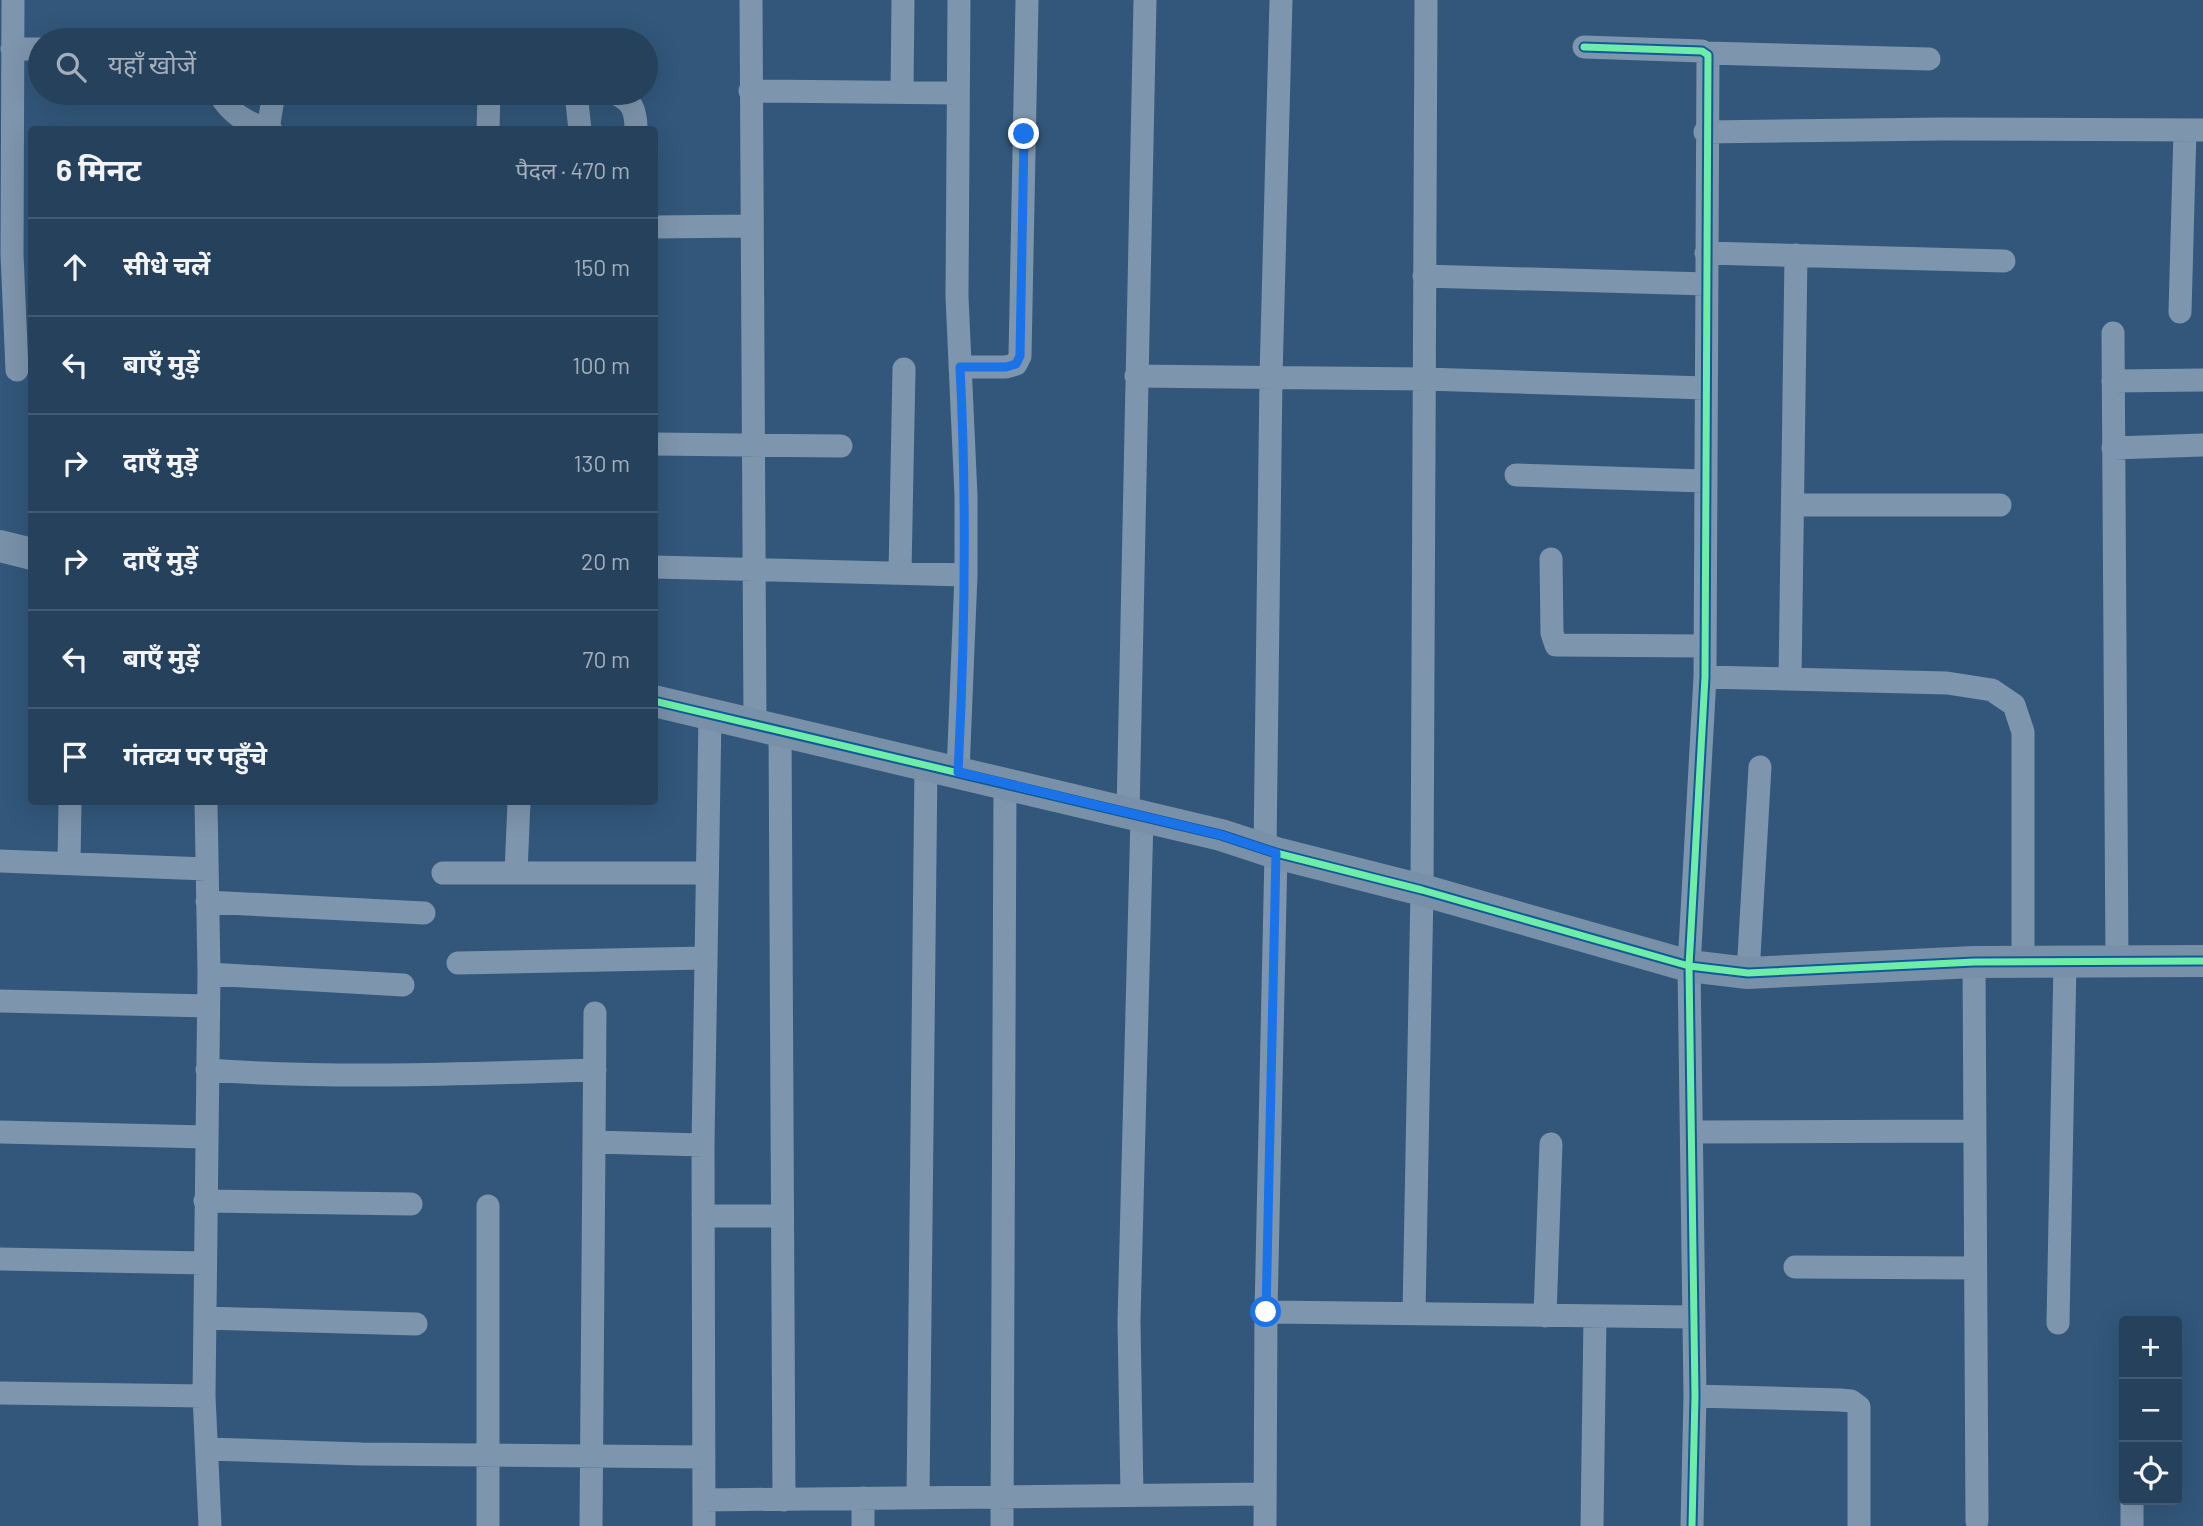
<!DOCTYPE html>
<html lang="hi">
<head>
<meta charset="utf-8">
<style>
	:root { --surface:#26415c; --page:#324c65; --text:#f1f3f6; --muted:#a4afbb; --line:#425a72 }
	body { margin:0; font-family:Barlow,"Noto Sans Devanagari",sans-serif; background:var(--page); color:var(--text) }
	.controls { position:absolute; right:21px; bottom:21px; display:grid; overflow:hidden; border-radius:7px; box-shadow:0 7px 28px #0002 }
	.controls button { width:63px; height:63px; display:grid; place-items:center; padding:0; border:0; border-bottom:2px solid var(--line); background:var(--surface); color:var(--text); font:35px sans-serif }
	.stop { position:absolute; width:21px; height:21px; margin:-16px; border:5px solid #1a73e8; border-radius:50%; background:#fff }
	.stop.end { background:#1a73e8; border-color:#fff; box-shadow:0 2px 7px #0008 }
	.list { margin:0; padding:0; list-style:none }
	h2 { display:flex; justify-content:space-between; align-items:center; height:91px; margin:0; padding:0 28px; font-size:30px }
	h2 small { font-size:23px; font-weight:400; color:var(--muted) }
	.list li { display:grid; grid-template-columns:46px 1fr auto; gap:21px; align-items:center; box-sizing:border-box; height:98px; padding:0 28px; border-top:2px solid var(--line) }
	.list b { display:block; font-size:26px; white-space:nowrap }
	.list em { font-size:23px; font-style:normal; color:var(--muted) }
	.icon { flex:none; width:38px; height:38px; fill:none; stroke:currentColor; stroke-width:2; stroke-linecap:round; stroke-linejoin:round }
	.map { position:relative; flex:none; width:2203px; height:1526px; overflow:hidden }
	.search { position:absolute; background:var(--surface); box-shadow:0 7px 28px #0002; left:28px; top:28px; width:630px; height:77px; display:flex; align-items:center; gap:18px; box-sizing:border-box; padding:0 24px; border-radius:38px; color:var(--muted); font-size:26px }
	.panel { position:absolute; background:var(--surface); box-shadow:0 7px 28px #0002; left:28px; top:126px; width:630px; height:679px; border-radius:7px }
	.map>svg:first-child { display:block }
</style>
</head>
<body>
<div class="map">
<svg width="2203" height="1526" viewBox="0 0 2203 1526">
	<rect width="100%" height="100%" fill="#32577a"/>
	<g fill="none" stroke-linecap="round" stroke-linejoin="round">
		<path stroke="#7d95ad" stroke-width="23" d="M13 0 12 254 17 370
			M751 0 755 724
			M1584 47 1702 51 1708 55 1705 677 1689 966 1695 1396 1692 1526
			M12 49H40
			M1707 53 1929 59
			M750 91 958 93
			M902 92 903 0
			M219 93C230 114 248 124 271 130
			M576 93 580 130
			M614 93C632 101 636 109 636 130
			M268 129 274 93
			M488 130 489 93
			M1705 132 1943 129 2203 130
			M654 227 751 226
			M1706 253 2004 261
			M1424 276 1707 284
			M2180 312 2185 130
			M2113 333 2117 962
			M960 367H1006L1016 364 1020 356 1027 0
			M1136 376 1426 379 1705 388
			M2113 381 2203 380
			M654 444 841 446
			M2113 448 2203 445
			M1516 475 1704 481
			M1793 505H2000
			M1551 559 1552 633 1556 645 1705 646
			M654 567 966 575
			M900 572 904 369
			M1705 677 1947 683 1992 690 2014 705 2023 732V962
			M1790 679 1796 255
			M780 728 784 1500
			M958 772 966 575V496L957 297 959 0
			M206 802 209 974 204 1396 210 1526
			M1128 814 1145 0
			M1265 850 1271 377 1281 0
			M0 861 206 869
			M69 863 70 802
			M516 872 519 802
			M443 873H707
			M207 902 424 913
			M1974 962 1977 1521
			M458 963 705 958
			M1748 973 1760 767
			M209 974 403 985
			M0 1001 208 1006
			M207 1070C337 1079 465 1074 595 1070
			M0 1132 206 1137
			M1694 1132 1974 1131
			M594 1142 703 1145
			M205 1201 411 1204
			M703 1216H781
			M0 1259 205 1263
			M1795 1267 1974 1268
			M1266 1312 1693 1317
			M1414 1313 1422 890 1426 0
			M1545 1316 1551 1144
			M206 1318 416 1324
			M2058 1323 2065 962
			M0 1393 204 1396
			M1695 1396 1840 1400 1851 1401 1859 1407V1526
			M208 1449 362 1454 704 1457
			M1132 1495 1129 1321 1142 817
			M863 1498V1526
			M918 1498 926 763
			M704 1500 1265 1494
			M488 1526V1206
			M591 1526 595 1013
			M704 1526 703 1145 710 714
			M1002 1526 1005 783
			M1265 1526 1266 1312 1276 853
			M1592 1526 1595 1316
			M2132 1526V1500"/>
		<path stroke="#7891a9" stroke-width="32" d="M0 546 32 554
			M654 701 1221 835 1276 853 1422 890 1689 966 1748 973 1974 962 2203 961"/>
		<defs>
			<path id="cycleway" d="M1584 47 1702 51 1708 55 1705 677 1689 966 1695 1396 1692 1526
				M654 701 1221 835 1276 853 1422 890 1689 966 1748 973 1974 962 2203 961"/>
		</defs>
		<use href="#cycleway" stroke="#135899" stroke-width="11"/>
		<use href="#cycleway" stroke="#6deda7" stroke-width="7"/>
	</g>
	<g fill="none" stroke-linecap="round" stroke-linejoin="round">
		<path stroke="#1a73e8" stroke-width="9" d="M1024 134 1020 356 1016 364 1006 367H960C967 503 965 637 958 772L1221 835 1276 853 1266 1312"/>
	</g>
</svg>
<div class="controls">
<button>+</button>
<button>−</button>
<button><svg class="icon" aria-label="locate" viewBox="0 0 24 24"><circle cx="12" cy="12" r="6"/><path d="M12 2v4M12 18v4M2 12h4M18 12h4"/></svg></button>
</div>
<div class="stop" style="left:1266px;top:1312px"></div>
<div class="stop end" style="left:1024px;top:134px"></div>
<div class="search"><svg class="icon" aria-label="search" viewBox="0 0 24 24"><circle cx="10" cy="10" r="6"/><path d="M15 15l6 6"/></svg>यहाँ खोजें</div>
<section class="panel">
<h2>6 मिनट<small>पैदल · 470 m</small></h2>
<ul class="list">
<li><svg class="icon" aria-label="ahead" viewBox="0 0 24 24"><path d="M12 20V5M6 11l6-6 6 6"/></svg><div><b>सीधे चलें</b></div><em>150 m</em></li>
<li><svg class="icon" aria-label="left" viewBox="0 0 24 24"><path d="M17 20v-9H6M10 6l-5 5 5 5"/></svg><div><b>बाएँ मुड़ें</b></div><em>100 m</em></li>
<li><svg class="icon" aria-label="right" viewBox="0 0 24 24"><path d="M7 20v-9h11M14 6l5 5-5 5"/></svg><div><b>दाएँ मुड़ें</b></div><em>130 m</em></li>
<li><svg class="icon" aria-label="right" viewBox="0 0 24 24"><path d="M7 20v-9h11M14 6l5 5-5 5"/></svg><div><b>दाएँ मुड़ें</b></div><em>20 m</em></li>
<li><svg class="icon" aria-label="left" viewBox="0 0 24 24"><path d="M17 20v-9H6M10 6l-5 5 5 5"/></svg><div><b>बाएँ मुड़ें</b></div><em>70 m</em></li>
<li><svg class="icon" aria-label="arrive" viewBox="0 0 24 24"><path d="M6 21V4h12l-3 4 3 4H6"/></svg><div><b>गंतव्य पर पहुँचे</b></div></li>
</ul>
</section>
</div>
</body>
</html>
